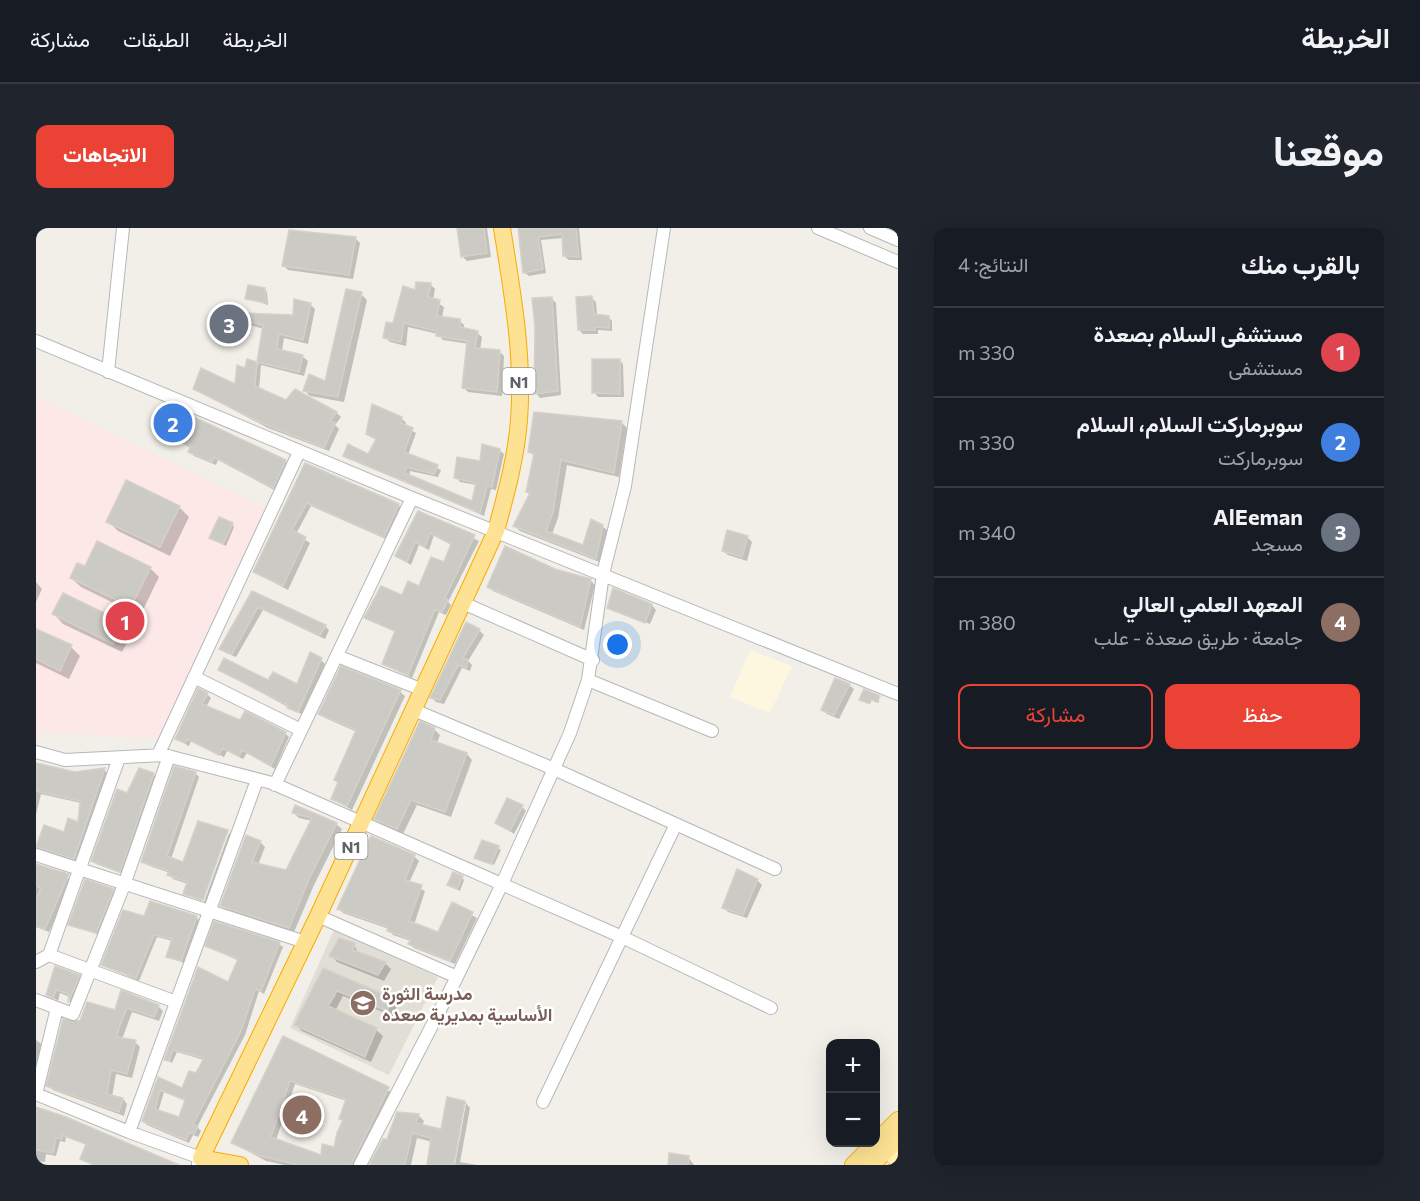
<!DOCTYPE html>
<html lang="ar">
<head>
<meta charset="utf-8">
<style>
	:root { --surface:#171b24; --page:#20242c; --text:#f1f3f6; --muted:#9ea1a6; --line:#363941; --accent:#ea4335 }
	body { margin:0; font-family:Commissioner,Vazirmatn,sans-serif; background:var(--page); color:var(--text); direction:rtl }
	.controls { position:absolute; right:18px; bottom:18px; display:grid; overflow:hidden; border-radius:12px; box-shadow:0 6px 24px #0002 }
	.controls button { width:54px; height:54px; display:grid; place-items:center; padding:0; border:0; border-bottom:2px solid var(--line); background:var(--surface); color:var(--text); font:30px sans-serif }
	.you { position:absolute; left:582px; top:417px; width:21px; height:21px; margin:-15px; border:4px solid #fff; border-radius:50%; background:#1a73e8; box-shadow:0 0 0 9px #1a73e833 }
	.badge { display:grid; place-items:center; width:39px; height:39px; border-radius:50%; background:var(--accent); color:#fff; font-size:20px; font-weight:700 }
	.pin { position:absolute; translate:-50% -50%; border:3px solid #fff; box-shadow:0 2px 6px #0006 }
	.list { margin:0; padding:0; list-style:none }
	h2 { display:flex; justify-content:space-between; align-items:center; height:78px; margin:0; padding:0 24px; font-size:26px }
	h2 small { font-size:20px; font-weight:400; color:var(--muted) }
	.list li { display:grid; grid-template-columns:39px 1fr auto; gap:18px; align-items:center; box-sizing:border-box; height:90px; padding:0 24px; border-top:2px solid var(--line) }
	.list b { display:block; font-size:22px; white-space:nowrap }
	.list p { margin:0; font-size:20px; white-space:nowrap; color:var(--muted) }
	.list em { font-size:20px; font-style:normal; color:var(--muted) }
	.actions { display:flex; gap:12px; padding:18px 24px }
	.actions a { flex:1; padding:14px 0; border:2px solid var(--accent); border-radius:12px; text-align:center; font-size:21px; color:var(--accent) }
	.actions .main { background:var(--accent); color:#fff }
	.map { position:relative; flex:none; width:862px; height:937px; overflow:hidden; direction:ltr; border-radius:12px }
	header { display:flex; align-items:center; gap:36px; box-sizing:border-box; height:84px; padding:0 30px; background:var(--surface); border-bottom:2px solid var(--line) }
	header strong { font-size:28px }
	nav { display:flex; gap:33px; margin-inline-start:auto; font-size:21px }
	.intro { display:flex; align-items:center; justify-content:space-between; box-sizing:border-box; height:144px; padding:0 36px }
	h1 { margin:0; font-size:42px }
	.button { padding:15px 27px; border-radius:12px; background:var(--accent); color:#fff; font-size:21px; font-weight:700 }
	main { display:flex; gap:36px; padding:0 36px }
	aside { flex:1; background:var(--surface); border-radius:12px; box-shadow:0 6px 24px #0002 }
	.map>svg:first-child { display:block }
</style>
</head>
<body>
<header>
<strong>الخريطة</strong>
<nav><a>الخريطة</a><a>الطبقات</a><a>مشاركة</a></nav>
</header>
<div class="intro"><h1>موقعنا</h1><a class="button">الاتجاهات</a></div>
<main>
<aside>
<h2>بالقرب منك<small>النتائج: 4</small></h2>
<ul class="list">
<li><span class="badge" style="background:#e0444e">1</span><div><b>مستشفى السلام بصعدة</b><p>مستشفى</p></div><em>330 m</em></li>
<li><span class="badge" style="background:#3f7fe0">2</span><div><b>سوبرماركت السلام، السلام</b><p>سوبرماركت</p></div><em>330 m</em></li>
<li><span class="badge" style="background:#6b7280">3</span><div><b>AlEeman</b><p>مسجد</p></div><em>340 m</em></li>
<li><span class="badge" style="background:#8d6e63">4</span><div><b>المعهد العلمي العالي</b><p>جامعة · طريق صعدة - علب</p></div><em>380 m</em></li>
</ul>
<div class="actions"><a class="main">حفظ</a><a>مشاركة</a></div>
</aside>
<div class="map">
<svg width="862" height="937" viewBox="0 0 862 937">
	<rect width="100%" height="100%" fill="#f1efe8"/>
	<path fill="#fef7e0" d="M714 422 756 438 734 485 694 469Z"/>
	<path fill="#e1ded6" d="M298 702 402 749 353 847 254 800Z"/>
	<path fill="#fce8e6" d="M0 168 231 281 122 511 5 504 0 516Z"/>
	<path fill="#0003" fill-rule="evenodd" d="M423 0H451L455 29 431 33 427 29Z
		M483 0H543L546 32H533L528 28 527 10 505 12 510 45 493 48 488 44Z
		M319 10 324 15 317 51 252 42 247 37Z
		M395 57 399 61 397 72 408 79 406 90 423 92 428 97V102L441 105 446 109 444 122 463 123 468 128 466 168 432 164 427 159 433 116 407 112 402 106 372 99 370 118 354 114 349 109 380 64Z
		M228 61 231 64 232 77 210 70Z
		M325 66 331 72 308 174 274 168 268 162 290 155Z
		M556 70 560 74 561 88 572 89 576 93V103L562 102V106H547L543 102Z
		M516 71 520 75 525 167 504 170 500 165Z
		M274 76 279 81 272 116 248 110 246 123 266 128 272 133 268 148 225 137 223 162 250 174 260 163 301 185 305 189 299 197 303 201 293 223 232 200 158 161 200 158 211 142 212 133 222 137 228 101 210 96 208 113 187 112 182 107 184 86 259 89Z
		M583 132 587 136 588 169H562L558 164Z
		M366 191 370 195 369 199 380 205 372 227 405 242 402 249 374 243 373 249 437 275 441 257 424 254 420 249 463 222 468 226 460 262 455 261 448 288 309 227 333 228 341 212 331 205Z
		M585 194 591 200 583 249 531 237 522 290 516 306 548 319 566 298 572 303 566 335 484 303 479 298 494 267 491 264 499 229 494 224Z
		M118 201 249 233 254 237 242 264 182 232 180 237 158 228 154 223 155 220Z
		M270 237 362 277 367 281 352 312 275 278 260 306 274 315 252 362 218 344Z
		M143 279 153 289 134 328 82 303 72 293Z
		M383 285 443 313 412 374 415 377 410 387 403 384 376 450 348 436 360 404 330 389 383 360 409 336 417 318 398 307 393 322 383 317 375 337 360 328Z
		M196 296 198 299 190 318 175 310Z
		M711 309 716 314 711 333 692 327 687 323Z
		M50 340H114L123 349 104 388 45 359 35 350Z
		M519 342 555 353 559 357 548 402 457 363 452 359Z
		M0 354 6 361 0 374Z
		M578 362 616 377 620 382 614 396 576 380V382L573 379Z
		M217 365 289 398 293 402 289 411 227 382 200 429 190 425 185 421Z
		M18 386 86 395 96 405 86 424 27 396Z
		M0 402 35 419 44 428 33 451 0 435Z
		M443 402 448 407 432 433 436 437 434 443 426 440 408 476 400 474 396 470Z
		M285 432 289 436 267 487 183 442 233 454 262 458Z
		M306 440 364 464 369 468 316 582 297 571 303 556 299 552 321 504 289 490 284 485Z
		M813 457 818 461 803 491 791 486 787 482Z
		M171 466 175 470 170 479 205 494 249 505 253 509 239 541 211 525 207 531 191 523 188 529 155 513 153 518 140 511Z
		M843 469V475L836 471 834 476 825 472Z
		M398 501 404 507 401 515 431 526 436 532 415 589 381 577 367 606 346 596 340 591Z
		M0 536 38 546 68 542 72 546 42 634 4 623 0 619 29 606 43 596 45 575 5 566 0 587Z
		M159 545 163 549 135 631 148 635 163 595 191 604 165 673 148 665 152 656 137 651 134 645 111 637 107 633Z
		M117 546 121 550 87 646 60 636 57 633 92 567Z
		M486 579 490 583 478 606 461 594Z
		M258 585 300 596 306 601 278 657 258 704 191 683 186 677 224 614 229 619 222 637 251 643 276 593 263 590Z
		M193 605 195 607 171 675 168 674Z
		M462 620 465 622 458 637 440 630Z
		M378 628 383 633 373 655 389 663 378 697 403 706 416 676 441 690 419 736 378 720 374 716 375 713 357 707 353 701 307 685 303 681Z
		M0 636 36 652 13 704 0 699Z
		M426 649 428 652 424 663 413 657Z
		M721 652 726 657 711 690 692 684 688 679Z
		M77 662 80 665 64 707 34 697Z
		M160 689 163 692 148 735 132 728 137 713 121 709 103 753 68 738 109 690Z
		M243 716 247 719 228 766 223 763 209 807 161 899 165 903 162 909 157 907 153 915 111 897 107 893 123 851 147 862 168 832 141 824 136 835 130 831 163 741 193 756 203 733 171 718ZM128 864 150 873 144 890 122 884Z
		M318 717 323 726 349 735 355 741 348 753 301 734 295 727Z
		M288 742 355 772 361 778 357 788 307 768 299 783 340 802 347 808 335 834 266 803 260 797Z
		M43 748 47 753 37 778 34 775V769L24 765 22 773 12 766Z
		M86 764 122 778 127 783 123 793 96 784 88 806 86 811 99 814 104 819 96 850 80 846 76 869 87 871 91 876 88 888 17 862 12 857 45 795 80 783Z
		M248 810 357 865 321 937H249L230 933 197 915ZM259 856 311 873 304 890 308 894 300 921 286 929 240 912Z
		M0 812 8 818 0 851Z
		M429 874 434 880 424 934 441 937H419L430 876H427L416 937H392L396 914 381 910 375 937H334L352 913 362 886 383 888 388 893 386 898 406 903Z
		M0 881 139 937H56L46 931 51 917 30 909 29 914 24 913 20 928 10 926 9 934 0 933Z
		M652 929 658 937H634Z"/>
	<path fill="#cccac5" stroke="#d6d1c6" stroke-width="1.5" fill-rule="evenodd" d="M421 0H448L451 25 425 29Z
		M482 0H540L543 29 527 28 526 6 502 9 507 41 487 45Z
		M253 2 320 9 313 47 246 38Z
		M380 54 395 55 392 69 404 72 401 88 424 91V99L442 103 439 120 464 122 461 164 426 160 431 113 400 108V103L368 95 365 114 347 110 350 94 357 95 367 58 379 62Z
		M212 57 229 60 230 75 209 71Z
		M310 61 326 64 302 169 267 163 273 146 289 153Z
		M556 68 558 86 573 88V100L559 99V102H542L540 69Z
		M516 69 522 163 498 166 499 100 496 70Z
		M258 71 275 75 267 112 243 106 241 121 267 127 263 144 221 134 227 97 206 92 203 109 180 108 183 84 257 87Z
		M211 131 221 134 219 158 250 172 259 161 301 184 294 193 299 195 288 220 226 195 157 161 165 140 199 156 201 137 209 140Z
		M556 131H584V166L556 165Z
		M128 175 250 232 237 260 178 229 176 234 152 224 155 218 116 201Z
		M336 176 366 189 365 195 377 200 368 224 402 237 398 246 370 239 369 245 436 273 440 255 418 250 421 229 444 233 446 216 464 221 456 259 451 258 444 285 307 228 312 216 332 226 340 211 330 206Z
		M498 184 586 193 578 245 525 232 517 284 510 303 547 317 555 291 567 297 560 331 477 298 494 265 490 264 498 226 492 224Z
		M269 235 363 276 348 309 271 275 256 302 270 309 247 358 217 344Z
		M90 252 144 278 124 319 70 294Z
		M382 283 439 307 409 370 412 372 406 384 399 381 372 447 346 436 359 403 328 390 345 358 366 367 372 353 383 358 395 329 408 334 415 316 394 305 389 319 379 314 371 334 359 328Z
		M183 289 197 295 187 316 173 310Z
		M691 302 712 308 706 329 686 323Z
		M61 313 115 339 95 379 34 350 41 335 49 338Z
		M469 318 519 341 555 351 544 399 451 359Z
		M577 360 616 376 609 395 571 380Z
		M216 363 290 397 284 407 222 379 196 426 183 421Z
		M27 365 87 394 77 416 16 386Z
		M430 394 444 401 427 430 432 432 430 440 422 437 404 472 394 470Z
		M0 401 36 417 24 443 0 431Z
		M274 424 286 430 262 484 251 480 252 477 182 442 188 430 232 452 237 444 261 456Z
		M305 438 365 462 311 578 295 571 302 554 298 552 320 502 282 486Z
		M799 450 814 456 798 487 785 482Z
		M162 460 172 465 166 476 204 492 209 483 250 504 235 538 206 522 203 528 187 520 183 527 151 511 149 515 139 511Z
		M828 461 844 468 841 474 834 471 832 475 823 472Z
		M384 493 399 500 395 512 431 525 409 584 375 572 361 601 338 591Z
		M0 535 39 544 69 540 38 631 0 619 8 597 28 604 32 590 42 594 44 573 0 563Z
		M138 538 160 544 131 628 147 634 162 593 192 602 167 672 147 666 151 654 131 647 133 643 105 634Z
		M103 540 118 545 84 644 55 633 81 561 91 565Z
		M471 570 487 577 474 603 459 595Z
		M259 577 301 595 273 651 253 700 184 678 210 607 225 613 216 634 250 642 276 590 256 585Z
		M335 608 379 627 369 652 386 657 373 693 402 704 416 674 437 684 414 733 372 716 375 711 351 703 352 699 301 681Z
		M446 612 463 618 455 636 438 630Z
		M0 636 33 646 9 701 0 698V672L5 660 0 658Z
		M701 641 722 651 707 687 686 680Z
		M417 644 427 648 421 661 411 657Z
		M49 651 78 661 60 705 32 697Z
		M114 673 161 688 145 733 130 729 136 711 118 707 100 750 65 737 87 682 108 688Z
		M178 693 244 714 225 763 219 761 205 803 157 897 162 898 158 906 153 904 150 912 106 893 122 849 146 860 153 843 160 845 168 830 137 822 133 833 128 832 162 739 192 754 202 731 169 718ZM124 862 149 872 143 889 119 881Z
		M303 710 319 715 317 722 350 734 342 747 293 728Z
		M19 738 44 747 32 775 33 766 20 762 17 770 10 767Z
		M287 740 356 770 351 783 301 763 292 778 341 800 329 829 258 797Z
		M85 762 123 777 118 789 91 780 83 800 81 809 100 812 91 846 75 842 71 866 87 870 83 884 10 858 27 791 44 793 51 774 79 782Z
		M247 808 353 859 315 937H262L224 928 195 915ZM254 853 310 871 303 891 307 892 301 905 298 919 286 916 285 927 235 909Z
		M411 869 429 873 418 937H391L395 910 376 905 369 937H333L347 911H351L361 884 383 886 380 895 405 901Z
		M0 879 30 889 143 937H58L44 931 50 916 26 907V911L20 910 17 925 0 922Z
		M633 925 653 928 652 937H632Z"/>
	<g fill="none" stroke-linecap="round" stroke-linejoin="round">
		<defs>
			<path id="minor" d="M782 0 862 34
				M834 0 862 12
				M0 113 376 270 862 466
				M72 144 87 0
				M427 375 557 432
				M301 428 387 462
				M158 449 265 502
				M552 452 676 503
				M378 482 518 541 739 641
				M0 524 29 532 128 527 236 555 586 709 735 780
				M122 527 263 224
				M239 557 376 270
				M0 627 269 714
				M282 688 421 749
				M13 727 140 774
				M0 734 13 727 83 530
				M0 772 37 786 88 657 133 528
				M21 780 0 866 93 904 165 930 162 936
				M507 874 640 596
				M93 904 221 552
				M324 937 421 749 466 656 534 505 552 452 567 346 589 258 628 0"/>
			<path id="major" d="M852 922 862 934"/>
			<path id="highway" d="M165 930 282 688 460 303C470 266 480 230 483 192 488 127 476 63 466 0
				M165 930 204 937
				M817 937 862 892
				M836 937 862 911"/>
		</defs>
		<use href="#minor" stroke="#b5b8bc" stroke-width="14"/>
		<use href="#major" stroke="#f2c960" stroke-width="16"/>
		<use href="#highway" stroke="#f9ab00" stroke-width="18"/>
		<use href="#minor" stroke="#fff" stroke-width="12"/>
		<use href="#major" stroke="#fff2af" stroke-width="15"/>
		<use href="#highway" stroke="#fde293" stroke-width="16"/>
	</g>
	<defs>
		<symbol id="university-disc" viewBox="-11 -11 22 22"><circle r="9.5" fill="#8d6e63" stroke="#fff"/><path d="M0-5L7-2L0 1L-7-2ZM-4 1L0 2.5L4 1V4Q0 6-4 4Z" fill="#fff"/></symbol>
	</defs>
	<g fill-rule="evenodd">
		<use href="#university-disc" x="312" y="760" width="30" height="30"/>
	</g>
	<g text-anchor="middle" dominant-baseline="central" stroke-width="5" stroke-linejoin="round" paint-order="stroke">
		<g fill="#fff" stroke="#8f9295" stroke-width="1.5">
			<rect x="466.5" y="140" width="33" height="26" rx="4.5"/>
			<rect x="298.5" y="605" width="33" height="26" rx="4.5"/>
		</g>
		<g font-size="16" font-weight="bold" fill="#5f6368">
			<text x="483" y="153">N1</text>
			<text x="315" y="618">N1</text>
		</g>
		<g font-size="18" font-weight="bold" fill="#785e54" stroke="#fff" text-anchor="start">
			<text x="346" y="765">مدرسة الثورة<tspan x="346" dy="21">الأساسية بمديرية صعده</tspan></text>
		</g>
	</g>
</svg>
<div class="controls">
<button>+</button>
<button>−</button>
</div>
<div class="you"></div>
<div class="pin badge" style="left:89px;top:393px;background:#e0444e">1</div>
<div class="pin badge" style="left:137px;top:195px;background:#3f7fe0">2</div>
<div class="pin badge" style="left:193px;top:96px;background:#6b7280">3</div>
<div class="pin badge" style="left:266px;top:887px;background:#8d6e63">4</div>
</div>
</main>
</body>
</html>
